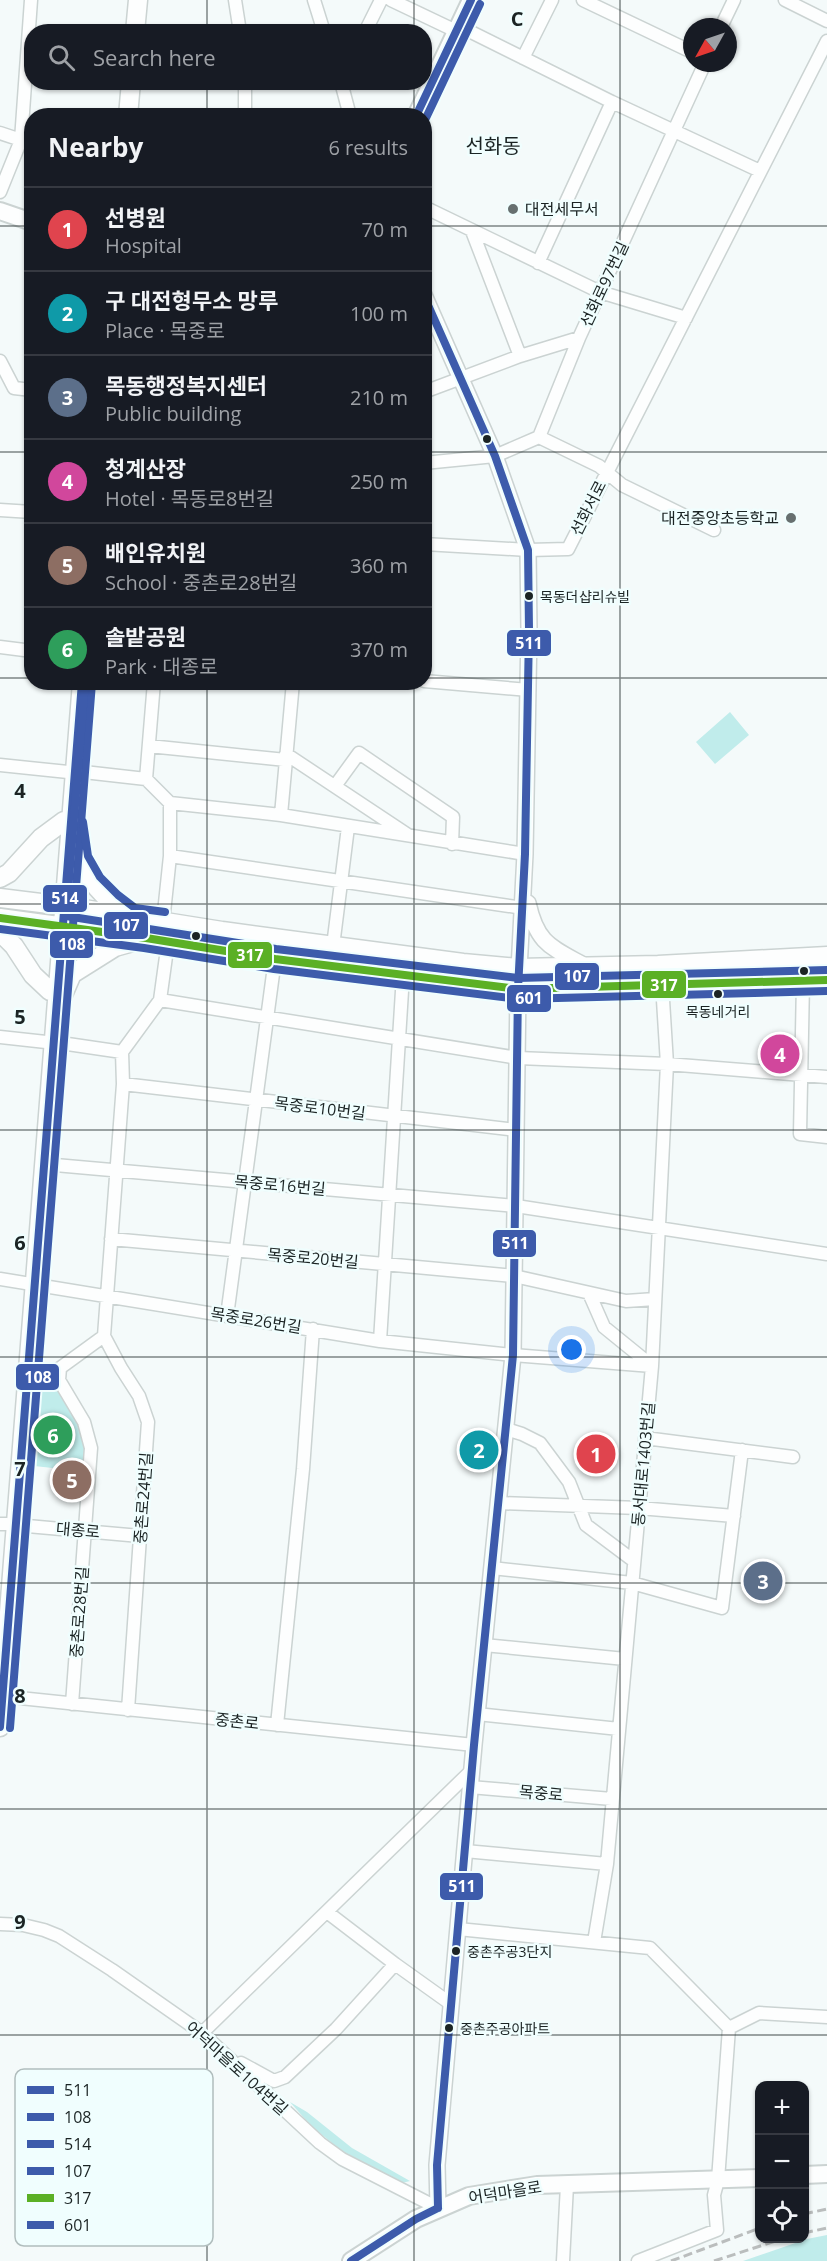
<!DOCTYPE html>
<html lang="en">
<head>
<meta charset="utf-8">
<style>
	:root { --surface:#171b24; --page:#20242c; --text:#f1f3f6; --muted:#9ea1a6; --line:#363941; --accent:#0b8043 }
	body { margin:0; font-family:"Open Sans","Noto Sans KR",sans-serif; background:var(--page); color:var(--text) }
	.controls { position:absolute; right:18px; bottom:18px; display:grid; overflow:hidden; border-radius:12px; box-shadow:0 2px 4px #0004 }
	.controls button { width:54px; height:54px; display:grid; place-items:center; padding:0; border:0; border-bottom:2px solid var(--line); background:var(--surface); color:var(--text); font:30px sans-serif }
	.compass { position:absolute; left:683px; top:18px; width:54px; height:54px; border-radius:50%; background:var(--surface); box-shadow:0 2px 4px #0004; rotate:230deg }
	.you { position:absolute; left:572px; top:1350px; width:21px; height:21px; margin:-15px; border:4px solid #fff; border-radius:50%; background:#1a73e8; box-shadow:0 0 0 9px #1a73e833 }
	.badge { display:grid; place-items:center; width:39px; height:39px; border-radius:50%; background:var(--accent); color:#fff; font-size:20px; font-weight:700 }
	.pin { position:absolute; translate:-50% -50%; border:3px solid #fff; box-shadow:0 2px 6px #0006 }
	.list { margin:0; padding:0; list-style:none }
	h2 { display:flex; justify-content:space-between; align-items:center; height:78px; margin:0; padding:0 24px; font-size:26px }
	h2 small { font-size:20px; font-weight:400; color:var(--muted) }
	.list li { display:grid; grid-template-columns:39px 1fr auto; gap:18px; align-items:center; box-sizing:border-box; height:84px; padding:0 24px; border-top:2px solid var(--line) }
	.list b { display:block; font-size:22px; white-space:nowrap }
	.list p { margin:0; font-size:20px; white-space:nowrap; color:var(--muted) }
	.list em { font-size:20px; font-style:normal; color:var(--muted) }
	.icon { flex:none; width:33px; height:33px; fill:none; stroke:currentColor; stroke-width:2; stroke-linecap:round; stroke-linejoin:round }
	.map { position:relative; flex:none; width:827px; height:2261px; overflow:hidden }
	.search { position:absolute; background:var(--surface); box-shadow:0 2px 4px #0004; left:24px; top:24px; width:408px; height:66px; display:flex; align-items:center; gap:15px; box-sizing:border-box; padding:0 21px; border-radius:24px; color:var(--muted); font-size:22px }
	.panel { position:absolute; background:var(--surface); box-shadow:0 2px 4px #0004; left:24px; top:108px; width:408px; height:582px; border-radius:24px }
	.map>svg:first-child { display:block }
</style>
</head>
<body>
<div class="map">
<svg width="827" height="2261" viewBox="0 0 827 2261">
	<rect width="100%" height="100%" fill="#f4fafa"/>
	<path fill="#c0eceb" d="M730 712 749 735 715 764 696 742Z
		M23 1377 59 1380 84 1422 89 1472 16 1464Z
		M290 2102 307 2112 352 2148 410 2181 402 2183 347 2155 311 2126Z
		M827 2235V2261H743L807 2239Z"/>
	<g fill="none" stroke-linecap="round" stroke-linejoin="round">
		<defs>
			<path id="minor" d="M235 0 240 32
				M314 0 324 32
				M391 0 456 31
				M583 0 692 52
				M785 0 827 21
				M459 26 612 102 760 171
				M721 27 734 0
				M365 32 381 0
				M523 58 552 0
				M341 82 350 116
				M245 116V82
				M0 133 21 140
				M0 192 21 140 31 0
				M424 207 600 292 686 318
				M472 231 520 356
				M538 263 612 102
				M0 361 14 388 32 390
				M424 392 520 356 579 338
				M539 437 579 338 705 63
				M539 437 599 466 622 485 714 530
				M424 463 495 456 539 437
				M0 510 32 512
				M424 544 528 550 568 549 827 41
				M0 647 32 651
				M424 681 529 690
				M154 682 146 779 170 803V856L163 922
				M149 746 286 760
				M286 754 408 835
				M0 765 68 772
				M75 771 146 779
				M335 786 359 753 453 817 452 844
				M170 803 281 815 525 854
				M281 815 293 682
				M170 856 523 908
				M333 946 348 827
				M803 982 800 1134 827 1137
				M160 1000 518 1058 667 1064 827 1077
				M0 1037 46 1042
				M54 1042 122 1052
				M123 1084 517 1130
				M44 1164 516 1206 827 1254
				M111 1239 514 1276 626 1301 655 1299
				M0 1279 380 1341 513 1355 652 1366
				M589 1293 604 1327 652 1366
				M227 1316 275 959
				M380 1341 403 975
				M506 1429 522 1434 540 1443 569 1482 586 1525 634 1561
				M645 1438 793 1457
				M498 1503 639 1508 734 1516
				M0 1524H7
				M16 1525 140 1536
				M492 1568 632 1583 722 1608 742 1450
				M484 1645 625 1659
				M0 1696 474 1745
				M72 1704 91 1448 84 1422 59 1380 60 1368 104 1336
				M128 1710 148 1422 139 1396 121 1368 104 1336 123 1084 122 1052 160 1000 168 942
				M477 1714 619 1729
				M277 1725 303 1469 313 1329
				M470 1787 612 1799
				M465 1851 607 1864
				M327 1912 395 1964
				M0 1924 23 1925 44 1930 59 1936 112 1970 202 2033 320 2143 342 2159 438 2208
				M458 1929 650 1948 729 2028 759 2013 827 2017
				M594 1942 607 1864 652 1366 667 1064 662 984
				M202 2033 472 1770
				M241 2063 274 2081 285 2077 336 2029 395 1964 451 2004
				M563 2261 567 2185
				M638 2261 717 2230 714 2195 718 2180 729 2028"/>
			<path id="tertiary" d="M424 295 495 456 528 550 529 630 525 854 518 989 513 1355 474 1745 437 2165 438 2208
				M528 903C537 944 551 947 585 966"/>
			<path id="secondary" d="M416 116 471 0
				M0 211 32 222
				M804 2175 827 2174
				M351 2261 416 2219 469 2196 537 2185 760 2178"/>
			<path id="primary" d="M135 32 138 0
				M128 116 131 82
				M76 842C80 874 102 897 127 915
				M0 878 9 873 41 838 64 821
				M0 898 65 906 222 931 463 963 518 968 658 965 827 956
				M0 918 146 938 275 959 518 989 827 980
				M0 932 14 946 33 975 50 991
				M62 997 72 974 115 947 140 940
				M0 1727 82 682"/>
		</defs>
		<use href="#minor" stroke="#cbd3d2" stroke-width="15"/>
		<use href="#tertiary" stroke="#cbd3d2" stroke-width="18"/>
		<use href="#secondary" stroke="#cbd3d2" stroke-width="20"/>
		<use href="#primary" stroke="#cbd3d2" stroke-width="21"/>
		<use href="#minor" stroke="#fdfefe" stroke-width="12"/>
		<use href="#tertiary" stroke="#fdfefe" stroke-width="15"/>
		<use href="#secondary" stroke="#fdfefe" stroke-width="16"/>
		<use href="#primary" stroke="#fdfefe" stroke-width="18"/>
		<path stroke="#babdbd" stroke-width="3" stroke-dasharray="9 4.5" stroke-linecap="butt" d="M804 2214 827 2209
			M804 2233 827 2228
			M671 2261 760 2228
			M714 2261 785 2238"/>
		<defs>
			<path id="bus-1" d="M416 116 471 0
				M424 296 495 456 528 550 529 630 525 854 518 989 513 1355 474 1745 437 2165 438 2208
				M351 2261 416 2219 438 2208"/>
			<path id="bus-2" d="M425 120 480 4
				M10 1728 92 683"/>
			<path id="bus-3" d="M0 1727 82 682"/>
			<path id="bus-4" d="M85 683 66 916 276 949 518 978 827 970
				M83 822 88 856 100 877 118 895 135 908 165 912"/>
			<path id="bus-5" d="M0 918 146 938 275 959 518 989 827 980"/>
			<path id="bus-6" d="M0 929 144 948 274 969 518 999 827 991"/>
		</defs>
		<use href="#bus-1" stroke="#f0fefe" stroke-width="12"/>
		<use href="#bus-2" stroke="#f0fefe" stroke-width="12"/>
		<use href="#bus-3" stroke="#f0fefe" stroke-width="12"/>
		<use href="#bus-4" stroke="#f0fefe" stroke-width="12"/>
		<use href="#bus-5" stroke="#f0fefe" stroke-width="12"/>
		<use href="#bus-6" stroke="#f0fefe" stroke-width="12"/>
		<use href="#bus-1" stroke="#3d5bab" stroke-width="8"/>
		<use href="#bus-2" stroke="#3d5bab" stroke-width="8"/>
		<use href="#bus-3" stroke="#3d5bab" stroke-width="8"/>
		<use href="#bus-4" stroke="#3d5bab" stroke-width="8"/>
		<use href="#bus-5" stroke="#5bb025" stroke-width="8"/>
		<use href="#bus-6" stroke="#3d5bab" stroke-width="8"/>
	</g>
	<path fill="none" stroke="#1b2424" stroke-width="1.5" stroke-opacity="0.55" d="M207 0V32M414 0V32M620 0V2261M207 82V116M414 82V116M0 226H32M424 226H827M0 452H32M424 452H827M0 678H32M424 678H827M207 682V2261M414 682V2261M0 904H827M0 1130H827M0 1357H827M0 1583H827M0 1809H827M0 2035H827"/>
	<g fill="#676f6f" stroke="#f0fefe" stroke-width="2">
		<circle cx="513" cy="209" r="6"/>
		<circle cx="791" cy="518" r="6"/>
	</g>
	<g fill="#1b2424" stroke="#f0fefe" stroke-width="2">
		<circle cx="487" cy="439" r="5"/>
		<circle cx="529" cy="596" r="5"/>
		<circle cx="196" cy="936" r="5"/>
		<circle cx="804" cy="971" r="5"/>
		<circle cx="718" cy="994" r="5"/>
		<circle cx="456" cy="1951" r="5"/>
		<circle cx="449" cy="2028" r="5"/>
	</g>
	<g text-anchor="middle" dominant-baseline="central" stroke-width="5" stroke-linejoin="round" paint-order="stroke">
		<g font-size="14" fill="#1b2424" stroke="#f0fefe" text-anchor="start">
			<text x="540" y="596">목동더샵리슈빌</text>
			<text x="718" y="1011" text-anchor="middle">목동네거리</text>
			<text x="467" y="1951">중촌주공3단지</text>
			<text x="460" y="2028">중촌주공아파트</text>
		</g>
		<g font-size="16" fill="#1b2424" stroke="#f0fefe" text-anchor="start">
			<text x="525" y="209">대전세무서</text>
			<text x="779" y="518" text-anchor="end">대전중앙초등학교</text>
		</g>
		<g font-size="16" fill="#1b2424" stroke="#f0fefe">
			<text transform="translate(604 284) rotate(-65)">선화로97번길</text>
			<text transform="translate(588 508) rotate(-63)">선화서로</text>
			<text transform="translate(320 1108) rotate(7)">목중로10번길</text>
			<text transform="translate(280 1185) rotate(5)">목중로16번길</text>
			<text transform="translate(313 1258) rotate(5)">목중로20번길</text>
			<text transform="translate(256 1320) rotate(9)">목중로26번길</text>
			<text transform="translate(643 1464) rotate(-85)">동서대로1403번길</text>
			<text transform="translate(143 1498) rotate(-86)">중촌로24번길</text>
			<text transform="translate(78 1530) rotate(5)">대종로</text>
			<text transform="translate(79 1612) rotate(-86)">중촌로28번길</text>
			<text transform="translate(237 1721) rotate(6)">중촌로</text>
			<text transform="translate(541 1793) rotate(5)">목중로</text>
			<text transform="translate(237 2068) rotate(42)">어덕마을로104번길</text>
			<text transform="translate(505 2192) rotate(-9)">어덕마을로</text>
		</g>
		<g font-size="20" fill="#1b2424" stroke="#f0fefe">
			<text x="493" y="145">선화동</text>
		</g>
	</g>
	<rect x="15" y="2069" width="198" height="177" rx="9" fill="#f0fefe" stroke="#b0bdbd" stroke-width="1.5"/>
	<rect x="27" y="2086" width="27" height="8" fill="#3d5bab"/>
	<rect x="27" y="2113" width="27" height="8" fill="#3d5bab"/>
	<rect x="27" y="2140" width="27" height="8" fill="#3d5bab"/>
	<rect x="27" y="2167" width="27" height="8" fill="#3d5bab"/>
	<rect x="27" y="2194" width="27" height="8" fill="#5bb025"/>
	<rect x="27" y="2221" width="27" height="8" fill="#3d5bab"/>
	<g font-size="16" fill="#1b2424">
		<text x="64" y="2096">511</text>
		<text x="64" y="2123">108</text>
		<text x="64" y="2150">514</text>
		<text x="64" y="2177">107</text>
		<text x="64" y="2204">317</text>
		<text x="64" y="2231">601</text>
	</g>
	<g font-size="20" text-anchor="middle" font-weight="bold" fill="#1b2424" stroke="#f0fefe" stroke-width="5" stroke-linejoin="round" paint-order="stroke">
		<text x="517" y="26">C</text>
		<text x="20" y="798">4</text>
		<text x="20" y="1024">5</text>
		<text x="20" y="1250">6</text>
		<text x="20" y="1476">7</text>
		<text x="20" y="1703">8</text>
		<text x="20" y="1929">9</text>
	</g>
	<g stroke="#f0fefe" stroke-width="2">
		<rect x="506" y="629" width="46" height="28" rx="6" fill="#3d5bab"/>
		<rect x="42" y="884" width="46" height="29" rx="6" fill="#3d5bab"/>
		<rect x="103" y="911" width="46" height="29" rx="6" fill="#3d5bab"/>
		<rect x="49" y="930" width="45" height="29" rx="6" fill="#3d5bab"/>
		<rect x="227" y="941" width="46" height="28" rx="6" fill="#5bb025"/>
		<rect x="554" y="962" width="46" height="29" rx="6" fill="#3d5bab"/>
		<rect x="641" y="970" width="46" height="29" rx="6" fill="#5bb025"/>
		<rect x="506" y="984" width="46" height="29" rx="6" fill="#3d5bab"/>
		<rect x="492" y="1229" width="45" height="29" rx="6" fill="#3d5bab"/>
		<rect x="15" y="1363" width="45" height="28" rx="6" fill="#3d5bab"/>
		<rect x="439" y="1872" width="45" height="29" rx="6" fill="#3d5bab"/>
	</g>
	<g font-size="16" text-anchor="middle" font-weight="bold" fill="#fff">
		<text x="529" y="649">511</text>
		<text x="65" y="904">514</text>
		<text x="126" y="931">107</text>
		<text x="72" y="950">108</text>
		<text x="250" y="961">317</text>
		<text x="577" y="982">107</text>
		<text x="664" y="991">317</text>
		<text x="529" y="1004">601</text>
		<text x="515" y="1249">511</text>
		<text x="38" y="1383">108</text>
		<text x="462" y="1892">511</text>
	</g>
</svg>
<div class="controls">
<button>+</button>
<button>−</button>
<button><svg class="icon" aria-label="locate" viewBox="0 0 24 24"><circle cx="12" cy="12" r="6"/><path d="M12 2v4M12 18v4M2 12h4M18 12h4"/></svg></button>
</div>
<svg class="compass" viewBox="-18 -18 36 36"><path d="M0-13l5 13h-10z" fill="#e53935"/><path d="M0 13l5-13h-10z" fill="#9ea1a6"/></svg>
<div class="you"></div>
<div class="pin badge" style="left:596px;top:1454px;background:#e0444e">1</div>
<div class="pin badge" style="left:479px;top:1450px;background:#0f9aa8">2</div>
<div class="pin badge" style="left:763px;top:1581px;background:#5c6f8a">3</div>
<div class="pin badge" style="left:780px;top:1054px;background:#d1479c">4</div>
<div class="pin badge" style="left:72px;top:1480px;background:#8d6e63">5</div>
<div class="pin badge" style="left:53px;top:1435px;background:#2e9e5b">6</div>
<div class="search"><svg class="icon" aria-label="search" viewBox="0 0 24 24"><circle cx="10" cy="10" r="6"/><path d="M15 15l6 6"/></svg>Search here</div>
<section class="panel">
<h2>Nearby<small>6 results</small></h2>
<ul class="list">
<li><span class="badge" style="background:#e0444e">1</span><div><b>선병원</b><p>Hospital</p></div><em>70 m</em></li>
<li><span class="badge" style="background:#0f9aa8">2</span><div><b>구 대전형무소 망루</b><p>Place · 목중로</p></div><em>100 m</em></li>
<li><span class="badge" style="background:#5c6f8a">3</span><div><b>목동행정복지센터</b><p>Public building</p></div><em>210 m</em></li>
<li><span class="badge" style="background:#d1479c">4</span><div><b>청계산장</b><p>Hotel · 목동로8번길</p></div><em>250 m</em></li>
<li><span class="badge" style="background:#8d6e63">5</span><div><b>배인유치원</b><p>School · 중촌로28번길</p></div><em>360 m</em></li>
<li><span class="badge" style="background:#2e9e5b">6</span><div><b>솔밭공원</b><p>Park · 대종로</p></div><em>370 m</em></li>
</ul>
</section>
</div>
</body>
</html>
